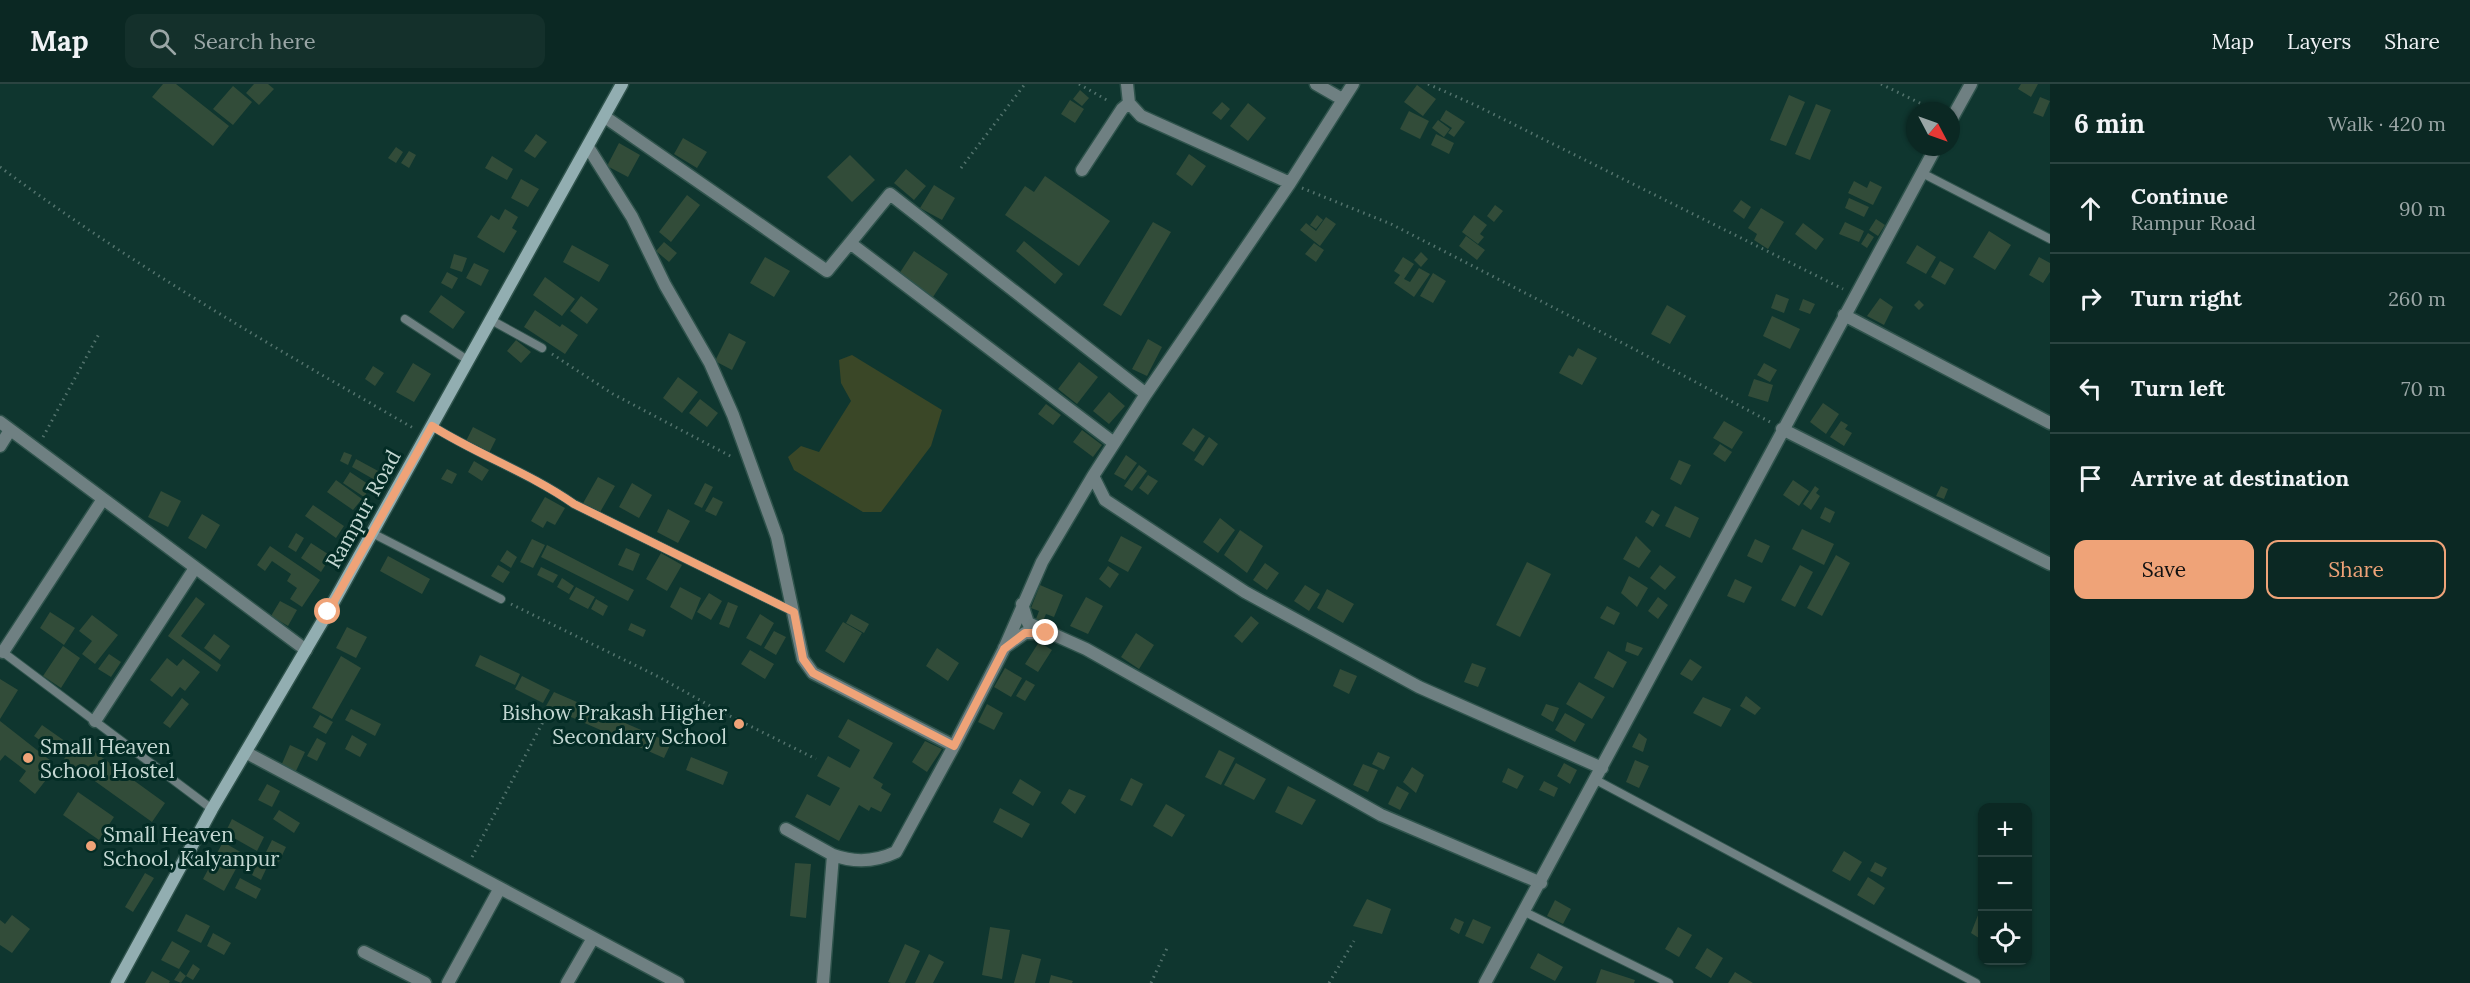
<!DOCTYPE html>
<html lang="en">
<head>
<meta charset="utf-8">
<style>
	:root { --surface:#0b2823; --page:#14302b; --text:#f1f3f6; --muted:#9aa6a6; --line:#2b4441; --accent:#efa378 }
	body { margin:0; font-family:Lora,serif; background:var(--page); color:var(--text) }
	.controls { position:absolute; right:18px; bottom:18px; display:grid; overflow:hidden; border-radius:12px; box-shadow:0 2px 4px #0004 }
	.controls button { width:54px; height:54px; display:grid; place-items:center; padding:0; border:0; border-bottom:2px solid var(--line); background:var(--surface); color:var(--text); font:30px sans-serif }
	.compass { position:absolute; left:1906px; top:18px; width:54px; height:54px; border-radius:50%; background:var(--surface); box-shadow:0 2px 4px #0004; rotate:131deg }
	.stop { position:absolute; width:18px; height:18px; margin:-14px; border:4px solid #efa378; border-radius:50%; background:#fff }
	.stop.end { background:#efa378; border-color:#fff; box-shadow:0 2px 6px #0008 }
	.list { margin:0; padding:0; list-style:none }
	h2 { display:flex; justify-content:space-between; align-items:center; height:78px; margin:0; padding:0 24px; font-size:26px }
	h2 small { font-size:20px; font-weight:400; color:var(--muted) }
	.list li { display:grid; grid-template-columns:39px 1fr auto; gap:18px; align-items:center; box-sizing:border-box; height:90px; padding:0 24px; border-top:2px solid var(--line) }
	.list b { display:block; font-size:22px; white-space:nowrap }
	.list p { margin:0; font-size:20px; white-space:nowrap; color:var(--muted) }
	.list em { font-size:20px; font-style:normal; color:var(--muted) }
	.actions { display:flex; gap:12px; padding:18px 24px }
	.actions a { flex:1; padding:14px 0; border:2px solid var(--accent); border-radius:12px; text-align:center; font-size:21px; color:var(--accent) }
	.actions .main { background:var(--accent); color:#111 }
	.icon { flex:none; width:33px; height:33px; fill:none; stroke:currentColor; stroke-width:2; stroke-linecap:round; stroke-linejoin:round }
	.map { position:relative; flex:none; width:2050px; height:899px; overflow:hidden }
	header { display:flex; align-items:center; gap:36px; box-sizing:border-box; height:84px; padding:0 30px; background:var(--surface); border-bottom:2px solid var(--line) }
	header strong { font-size:28px }
	nav { display:flex; gap:33px; margin-inline-start:auto; font-size:21px }
	.search { width:420px; height:54px; background:var(--page); display:flex; align-items:center; gap:15px; box-sizing:border-box; padding:0 21px; border-radius:12px; color:var(--muted); font-size:22px }
	main { display:flex }
	aside { flex:1; background:var(--surface) }
	.map>svg:first-child { display:block }
</style>
</head>
<body>
<header>
<strong>Map</strong>
<div class="search"><svg class="icon" aria-label="search" viewBox="0 0 24 24"><circle cx="10" cy="10" r="6"/><path d="M15 15l6 6"/></svg>Search here</div>
<nav><a>Map</a><a>Layers</a><a>Share</a></nav>
</header>
<main>
<div class="map">
<svg width="2050" height="899" viewBox="0 0 2050 899">
	<rect width="100%" height="100%" fill="#0f362f"/>
	<path fill="#3a4727" d="M852 271 942 326 931 362 881 428H863L794 386 788 373 801 362 819 368 851 317 841 299 839 276Z"/>
	<path fill="#324c39" d="M163 0H176L229 42 213 62 152 13Z
		M254 0H268L274 5 259 21 246 9Z
		M2021 0H2038L2031 13 2018 5Z
		M1417 1 1436 15 1423 32 1404 18Z
		M233 2 252 18 233 41 213 25Z
		M1080 6 1089 14 1082 22 1073 15Z
		M1789 11 1805 18 1786 62 1770 56Z
		M2040 13 2050 17 2043 33 2033 29Z
		M1070 16 1084 25 1075 39 1061 30Z
		M1222 18 1230 25 1221 36 1212 29Z
		M1248 19 1266 34 1248 57 1230 42Z
		M1816 20 1831 26 1810 76 1795 70Z
		M1446 26 1465 38 1454 53 1448 49 1452 44 1440 36Z
		M1409 27 1429 37 1420 55 1400 45Z
		M1438 36 1450 45 1444 53 1432 44Z
		M536 50 547 58 535 74 524 67Z
		M1436 50 1454 59 1449 70 1431 61Z
		M683 54 707 68 697 84 674 70Z
		M619 59 640 71 628 93 607 82Z
		M396 63 403 68 396 79 388 74Z
		M409 67 416 71 409 84 401 79Z
		M1189 70 1206 82 1192 102 1176 90Z
		M850 71 875 96 852 118 827 93Z
		M492 72 513 85 507 96 485 84Z
		M906 85 926 102 914 116 894 99Z
		M1045 92 1110 137 1079 182 1005 131 1025 102 1034 108Z
		M521 95 539 105 528 123 511 114Z
		M1854 97 1867 104 1870 97 1882 103 1873 121 1848 109Z
		M934 101 955 114 942 136 920 124Z
		M687 111 700 121 671 158 659 148Z
		M1849 114 1869 123 1864 133 1845 124Z
		M1741 116 1751 123 1744 135 1733 127Z
		M1495 121 1503 127 1494 138 1487 132Z
		M1761 124 1784 138 1768 165 1754 156 1757 150 1748 144Z
		M505 125 518 133 512 144 517 147 504 169 477 153 491 131 499 136Z
		M1317 131 1323 136 1316 145 1310 141Z
		M1474 131 1487 141 1480 150 1484 153 1478 160 1462 148Z
		M1326 133 1336 140 1320 162 1300 146 1306 139 1316 147Z
		M1876 135 1885 141 1878 152 1869 146Z
		M1153 138 1171 148 1121 232 1103 221Z
		M1845 138 1864 147 1859 158 1839 150Z
		M1803 139 1824 155 1816 166 1795 150Z
		M1989 147 2011 161 1995 186 1973 173Z
		M1868 149 1874 153 1867 164 1861 160Z
		M1466 152 1485 166 1477 176 1459 162Z
		M1024 157 1063 190 1055 200 1016 167Z
		M664 158 677 169 669 178 656 167Z
		M1314 159 1324 166 1316 178 1305 170Z
		M572 161 609 181 599 198 563 178Z
		M1917 161 1936 173 1926 190 1906 179Z
		M914 167 948 190 933 213 899 190Z
		M1421 168 1428 175 1421 183 1414 176Z
		M454 170 467 174 462 188 450 184Z
		M765 173 790 187 774 213 750 199Z
		M1403 173 1414 180 1404 195 1410 198 1419 184 1430 190 1414 213 1394 199 1400 191 1394 187Z
		M2039 173 2050 179V188L2043 199 2029 191Z
		M1940 177 1954 185 1945 201 1931 193Z
		M474 179 489 186 481 202 466 194Z
		M447 188 458 194 452 205 441 199Z
		M1433 189 1446 197 1433 219 1420 212Z
		M545 193 575 215 562 232 533 211Z
		M1776 210 1789 215 1784 229 1771 224Z
		M441 211 465 228 453 245 429 228Z
		M581 212 598 225 587 240 570 227Z
		M1880 214 1893 223 1884 241 1867 232Z
		M1803 215 1815 220 1810 230 1799 226Z
		M1919 216 1924 221 1919 226 1914 221Z
		M1667 221 1686 232 1670 260 1651 250Z
		M535 226 560 243 562 240 578 251 565 270 524 243Z
		M1772 232 1800 245 1790 265 1763 252Z
		M729 249 746 258 732 286 715 277Z
		M1148 255 1162 263 1147 292 1132 285Z
		M516 256 531 268 521 279 507 267Z
		M1578 264 1597 274 1582 301 1559 289 1569 271 1573 273Z
		M1079 278 1098 293 1077 320 1058 305Z
		M413 279 431 290 414 318 396 308Z
		M1764 279 1777 286 1770 298 1757 291Z
		M373 282 384 289 375 302 365 295Z
		M678 293 698 308 682 329 663 314Z
		M1754 295 1773 301 1768 318 1748 312Z
		M1109 308 1125 322 1109 340 1093 327Z
		M700 315 718 329 707 343 689 329Z
		M1823 319 1839 330 1826 350 1810 338Z
		M1046 320 1061 331 1053 341 1038 330Z
		M1724 337 1743 348 1732 365 1713 354Z
		M1841 337 1848 341 1845 345 1852 349 1844 362 1830 353Z
		M473 343 496 355 489 369 466 357Z
		M1193 344 1205 352 1194 368 1182 360Z
		M1082 346 1102 361 1093 373 1073 358Z
		M1209 353 1218 360 1203 382 1194 376Z
		M1720 360 1732 368 1725 378 1713 370Z
		M344 368 352 371 348 381 340 377Z
		M1126 371 1137 379 1125 396 1114 390Z
		M356 375 380 388 375 396 352 383Z
		M1679 376 1691 381 1681 401 1670 395Z
		M474 377 489 386 482 397 468 388Z
		M1139 381 1147 387 1132 407 1124 402Z
		M447 385 457 390 452 400 441 395Z
		M350 388 371 402 364 413 343 399Z
		M1148 391 1158 397 1148 411 1139 404Z
		M598 393 615 402 599 430 582 421Z
		M336 396 362 415 353 426 327 408Z
		M1793 396 1809 407 1799 422 1783 411Z
		M632 399 652 411 639 434 619 423Z
		M705 399 713 403 702 424 694 420Z
		M1815 402 1819 405 1816 409 1820 412 1811 426 1803 420Z
		M1941 402 1948 405 1944 415 1936 412Z
		M161 407 181 417 168 443 148 433Z
		M545 413 565 424 555 441 547 437 543 444 531 437Z
		M713 413 723 418 716 432 705 427Z
		M313 421 344 442 336 454 305 432Z
		M1675 422 1699 434 1690 454 1665 442Z
		M1825 423 1835 428 1830 439 1820 434Z
		M668 425 690 437 678 459 657 448Z
		M1652 426 1660 431 1653 443 1645 438Z
		M202 430 220 441 206 465 188 454Z
		M1220 434 1235 446 1218 469 1203 458Z
		M1802 445 1834 460 1824 481 1792 465Z
		M1240 446 1263 462 1247 489 1224 471Z
		M296 449 304 454 296 468 288 463Z
		M1121 452 1142 463 1128 488 1108 477Z
		M1636 452 1651 467 1639 484 1623 475Z
		M532 455 545 461 533 484 520 478Z
		M1755 455 1770 462 1762 479 1747 472Z
		M311 459 331 472 321 488 301 474Z
		M547 461 634 506 628 517 541 473Z
		M270 462 320 496 302 523 290 515 297 504 287 497 291 490 272 477 265 487 257 481Z
		M626 464 640 470 633 487 618 481Z
		M507 466 517 473 511 484 500 477Z
		M661 469 682 481 667 507 646 495Z
		M1836 471 1850 479 1822 532 1807 524Z
		M388 472 430 495 422 510 380 487Z
		M1527 478 1551 490 1520 553 1496 541Z
		M1265 479 1279 489 1267 506 1253 496Z
		M498 481 510 488 503 499 491 492Z
		M1660 481 1676 493 1665 506 1650 494Z
		M1800 481 1813 488 1795 523 1781 516Z
		M1108 482 1119 490 1110 504 1099 495Z
		M541 483 558 491 553 499 537 491Z
		M1629 492 1648 504 1637 523 1621 509Z
		M562 494 574 502 569 510 557 503Z
		M1735 495 1752 503 1744 519 1727 512Z
		M1040 501 1063 511 1054 533 1046 530 1043 537 1036 535 1039 527 1031 524Z
		M1305 501 1320 510 1309 527 1294 517Z
		M576 503 595 513 588 525 569 515Z
		M680 503 701 514 692 536 670 523Z
		M1327 505 1354 520 1343 539 1317 524Z
		M709 509 722 517 711 536 697 528Z
		M196 513 205 520 181 552 221 581 217 588 168 552Z
		M1086 513 1103 522 1088 550 1070 542Z
		M1658 513 1668 521 1658 535 1648 527Z
		M596 515 608 522 603 532 591 525Z
		M280 517 297 526 288 542 271 532Z
		M728 518 738 522 729 544 719 540Z
		M1607 522 1620 529 1614 541 1600 534Z
		M50 528 75 544 64 561 40 544Z
		M760 530 774 539 761 562 746 554Z
		M851 530 869 540 864 549 846 539Z
		M92 531 118 551 95 580 82 570 92 557 79 547Z
		M1251 532 1259 539 1242 559 1234 552Z
		M843 538 862 549 844 579 825 567Z
		M631 539 646 546 643 553 628 546Z
		M347 543 367 553 356 574 336 564Z
		M774 547 786 553 776 571 764 564Z
		M1136 549 1154 561 1139 585 1121 573Z
		M214 550 230 562 220 576 204 564Z
		M1039 558 1052 566 1038 588 1025 580Z
		M1627 558 1643 564 1638 572 1625 567Z
		M63 562 80 574 61 604 43 592Z
		M937 564 959 579 948 597 926 582Z
		M750 566 774 580 765 595 741 580Z
		M1608 567 1627 578 1613 604 1594 594Z
		M109 570 121 578 111 593 98 585Z
		M480 571 520 590 515 601 475 582Z
		M341 572 361 584 332 635 312 624Z
		M167 574 177 582 183 575 200 588 185 607 180 603 172 613 150 596Z
		M1690 575 1702 583 1692 597 1680 590Z
		M1472 579 1486 584 1478 603 1464 598Z
		M1005 584 1022 594 1011 613 994 603Z
		M1340 585 1357 592 1349 610 1333 602Z
		M522 592 550 606 543 619 515 605Z
		M0 595 18 606 0 635Z
		M1026 596 1035 601 1025 617 1016 612Z
		M1579 598 1605 613 1592 635 1566 620Z
		M554 608 671 659 664 674 546 622Z
		M1746 612 1761 624 1755 631 1740 622Z
		M1703 613 1731 625 1721 643 1693 629Z
		M182 614 189 620 170 644 163 639Z
		M987 620 1003 629 994 646 978 638Z
		M1546 620 1559 624 1553 638 1541 631Z
		M351 625 381 640 375 652 345 636Z
		M1565 629 1585 640 1575 658 1555 646Z
		M320 631 333 638 326 650 313 643Z
		M848 635 893 659 873 694 883 700 881 704 891 710 881 728 871 723 869 727 859 721 839 757 795 733 807 710 830 722 840 704 817 692 828 672 850 684 860 666 838 653Z
		M0 637 51 677 43 687 49 692 35 710 19 697 26 687 5 671 0 677Z
		M42 641 69 660 61 671 34 652Z
		M1639 649 1647 655 1643 668 1632 663Z
		M352 651 367 660 360 673 345 665Z
		M317 654 326 659 317 677 307 672Z
		M78 656 165 719 152 738 64 675Z
		M925 657 942 665 927 688 912 678Z
		M290 661 305 668 295 689 281 682Z
		M1219 666 1235 674 1221 701 1205 693Z
		M1378 668 1390 673 1384 686 1372 680Z
		M691 673 728 688 723 701 686 686Z
		M1635 676 1649 682 1639 704 1626 698Z
		M1236 679 1266 695 1254 716 1224 701Z
		M1564 679 1577 686 1570 700 1557 692Z
		M1363 680 1378 686 1368 708 1353 701Z
		M1412 683 1424 691 1416 709 1403 698Z
		M1508 684 1524 692 1517 705 1502 698Z
		M1131 694 1143 700 1132 722 1120 716Z
		M1020 695 1041 708 1033 722 1012 709Z
		M1544 697 1558 704 1554 713 1539 706Z
		M267 700 280 707 272 723 258 716Z
		M1288 702 1316 716 1302 741 1275 728Z
		M1397 702 1409 709 1400 726 1388 720Z
		M1069 705 1086 712 1075 730 1061 719Z
		M78 708 114 733 99 756 63 731Z
		M1166 720 1185 731 1172 753 1153 742Z
		M1000 724 1030 740 1022 754 993 738Z
		M279 726 300 739 294 749 273 735Z
		M232 735 264 753 257 767 225 749Z
		M272 756 286 763 279 778 265 770Z
		M223 758 244 770 224 807 203 795Z
		M1844 767 1862 778 1850 797 1832 787Z
		M258 778 267 783 261 796 252 791Z
		M1875 778 1887 784 1882 793 1870 787Z
		M795 779 811 780 806 834 790 832Z
		M145 789 154 794 133 828 125 823Z
		M1868 793 1885 804 1874 821 1857 811Z
		M240 794 261 805 256 815 235 804Z
		M1367 815 1391 825 1382 850 1353 842Z
		M1555 816 1571 825 1563 840 1547 832Z
		M1982 821V856L1971 849Z
		M186 830 210 842 201 859 177 847Z
		M12 831 30 845 12 869 0 861V836L5 840Z
		M1455 834 1464 838 1459 850 1450 845Z
		M1473 835 1491 843 1483 860 1465 852Z
		M990 843 1010 846 1002 895 982 891Z
		M1678 843 1692 851 1679 873 1665 865Z
		M213 849 231 859 224 871 207 862Z
		M172 857 190 867 179 885 161 876Z
		M905 860 920 867 905 899H891L888 898Z
		M1707 864 1723 874 1711 894 1695 884Z
		M1538 869 1563 883 1555 897 1530 884Z
		M929 870 944 878 933 899H915Z
		M1022 870 1041 875 1035 899H1014Z
		M193 880 200 885 193 896 186 892 181 899 174 896 180 887 186 892Z
		M1601 885 1635 896 1634 899H1596Z
		M152 887 170 897 169 899H145Z
		M1735 888 1753 899H1728Z
		M1051 891 1073 897 1072 899H1049Z"/>
	<g fill="none" stroke-linecap="round" stroke-linejoin="round">
		<defs>
			<path id="lane" d="M1922 89 2050 155
				M405 235 469 277
				M491 236 542 264
				M432 342C478 371 530 389 574 420L794 528
				M372 449 501 515
				M0 566 212 725
				M1596 696 1976 899
				M1525 828 1669 899"/>
			<path id="street" d="M1127 0 1129 19 1141 32 1290 99
				M1316 0 1342 15
				M605 33 827 187 850 159 1114 359
				M1951 36 1971 0
				M588 63 632 133 665 201 710 279 733 331 777 453 803 575 813 589 954 662 1004 565 1042 478 1093 392 1146 310 1290 99 1353 0
				M1082 86 1122 25 1129 19
				M850 159 890 110 1146 310
				M1844 231 2050 339
				M0 338 306 566
				M1782 345 2050 480
				M0 362 10 346
				M1093 392 1105 416 1245 508 1419 603 1602 684
				M1022 520 1028 539 1086 565 1381 731 1541 799
				M1004 564 1025 549H1045
				M3 568 103 415
				M95 637 195 484
				M247 669 678 899
				M786 745 833 771
				M364 868 425 899
				M448 899 500 804
				M567 899 593 854
				M823 899 833 771C855 779 875 778 896 768L954 662
				M1485 899 1936 63"/>
			<path id="secondary" d="M117 899 212 725 328 528 622 0"/>
		</defs>
		<use href="#lane" stroke="#2f534c" stroke-width="10"/>
		<use href="#street" stroke="#2f534c" stroke-width="15"/>
		<use href="#secondary" stroke="#2f534c" stroke-width="15"/>
		<path stroke="#53736d" stroke-width="3" stroke-dasharray="1.5 4.5" stroke-linecap="butt" d="M1079 0 1110 18
			M1428 0 1475 21 1843 205
			M1881 0 1936 27
			M0 83C132 181 273 263 415 345
			M961 84 1025 0
			M1302 104 1391 140 1634 265 1770 338
			M552 270 613 310 734 374
			M43 353 100 248
			M511 520 659 593 712 623 816 675
			M472 773 544 636
			M1151 899 1168 862
			M1329 899 1354 857"/>
		<use href="#lane" stroke="#6f8082" stroke-width="8"/>
		<use href="#street" stroke="#6f8082" stroke-width="12"/>
		<use href="#secondary" stroke="#92aeb1" stroke-width="12"/>
	</g>
	<g fill="none" stroke-linecap="round" stroke-linejoin="round">
		<path stroke="#efa378" stroke-width="8" d="M328 528 432 342C478 371 530 389 574 420L794 528 803 575 813 589 954 662 1004 565 1025 549H1046"/>
	</g>
	<g fill="#efa378" stroke="#032c25" stroke-width="2">
		<circle cx="739" cy="640" r="6"/>
		<circle cx="28" cy="674" r="6"/>
		<circle cx="91" cy="762" r="6"/>
	</g>
	<g text-anchor="middle" dominant-baseline="central" stroke-width="6" stroke-linejoin="round" paint-order="stroke">
		<g font-size="21" fill="#c3d7d2" stroke="#032c25">
			<text transform="translate(363 425) rotate(-61)">Rampur Road</text>
		</g>
		<g font-size="21" fill="#c3d7d2" stroke="#032c25" text-anchor="start">
			<text x="727" y="628" text-anchor="end">Bishow Prakash Higher<tspan x="727" dy="24">Secondary School</tspan></text>
			<text x="40" y="662">Small Heaven<tspan x="40" dy="24">School Hostel</tspan></text>
			<text x="103" y="750">Small Heaven<tspan x="103" dy="24">School, Kalyanpur</tspan></text>
		</g>
	</g>
</svg>
<div class="controls">
<button>+</button>
<button>−</button>
<button><svg class="icon" aria-label="locate" viewBox="0 0 24 24"><circle cx="12" cy="12" r="6"/><path d="M12 2v4M12 18v4M2 12h4M18 12h4"/></svg></button>
</div>
<svg class="compass" viewBox="-18 -18 36 36"><path d="M0-13l5 13h-10z" fill="#e53935"/><path d="M0 13l5-13h-10z" fill="#9aa6a6"/></svg>
<div class="stop" style="left:328px;top:528px"></div>
<div class="stop end" style="left:1046px;top:549px"></div>
</div>
<aside>
<h2>6 min<small>Walk · 420 m</small></h2>
<ul class="list">
<li><svg class="icon" aria-label="ahead" viewBox="0 0 24 24"><path d="M12 20V5M6 11l6-6 6 6"/></svg><div><b>Continue</b><p>Rampur Road</p></div><em>90 m</em></li>
<li><svg class="icon" aria-label="right" viewBox="0 0 24 24"><path d="M7 20v-9h11M14 6l5 5-5 5"/></svg><div><b>Turn right</b></div><em>260 m</em></li>
<li><svg class="icon" aria-label="left" viewBox="0 0 24 24"><path d="M17 20v-9H6M10 6l-5 5 5 5"/></svg><div><b>Turn left</b></div><em>70 m</em></li>
<li><svg class="icon" aria-label="arrive" viewBox="0 0 24 24"><path d="M6 21V4h12l-3 4 3 4H6"/></svg><div><b>Arrive at destination</b></div></li>
</ul>
<div class="actions"><a class="main">Save</a><a>Share</a></div>
</aside>
</main>
</body>
</html>
